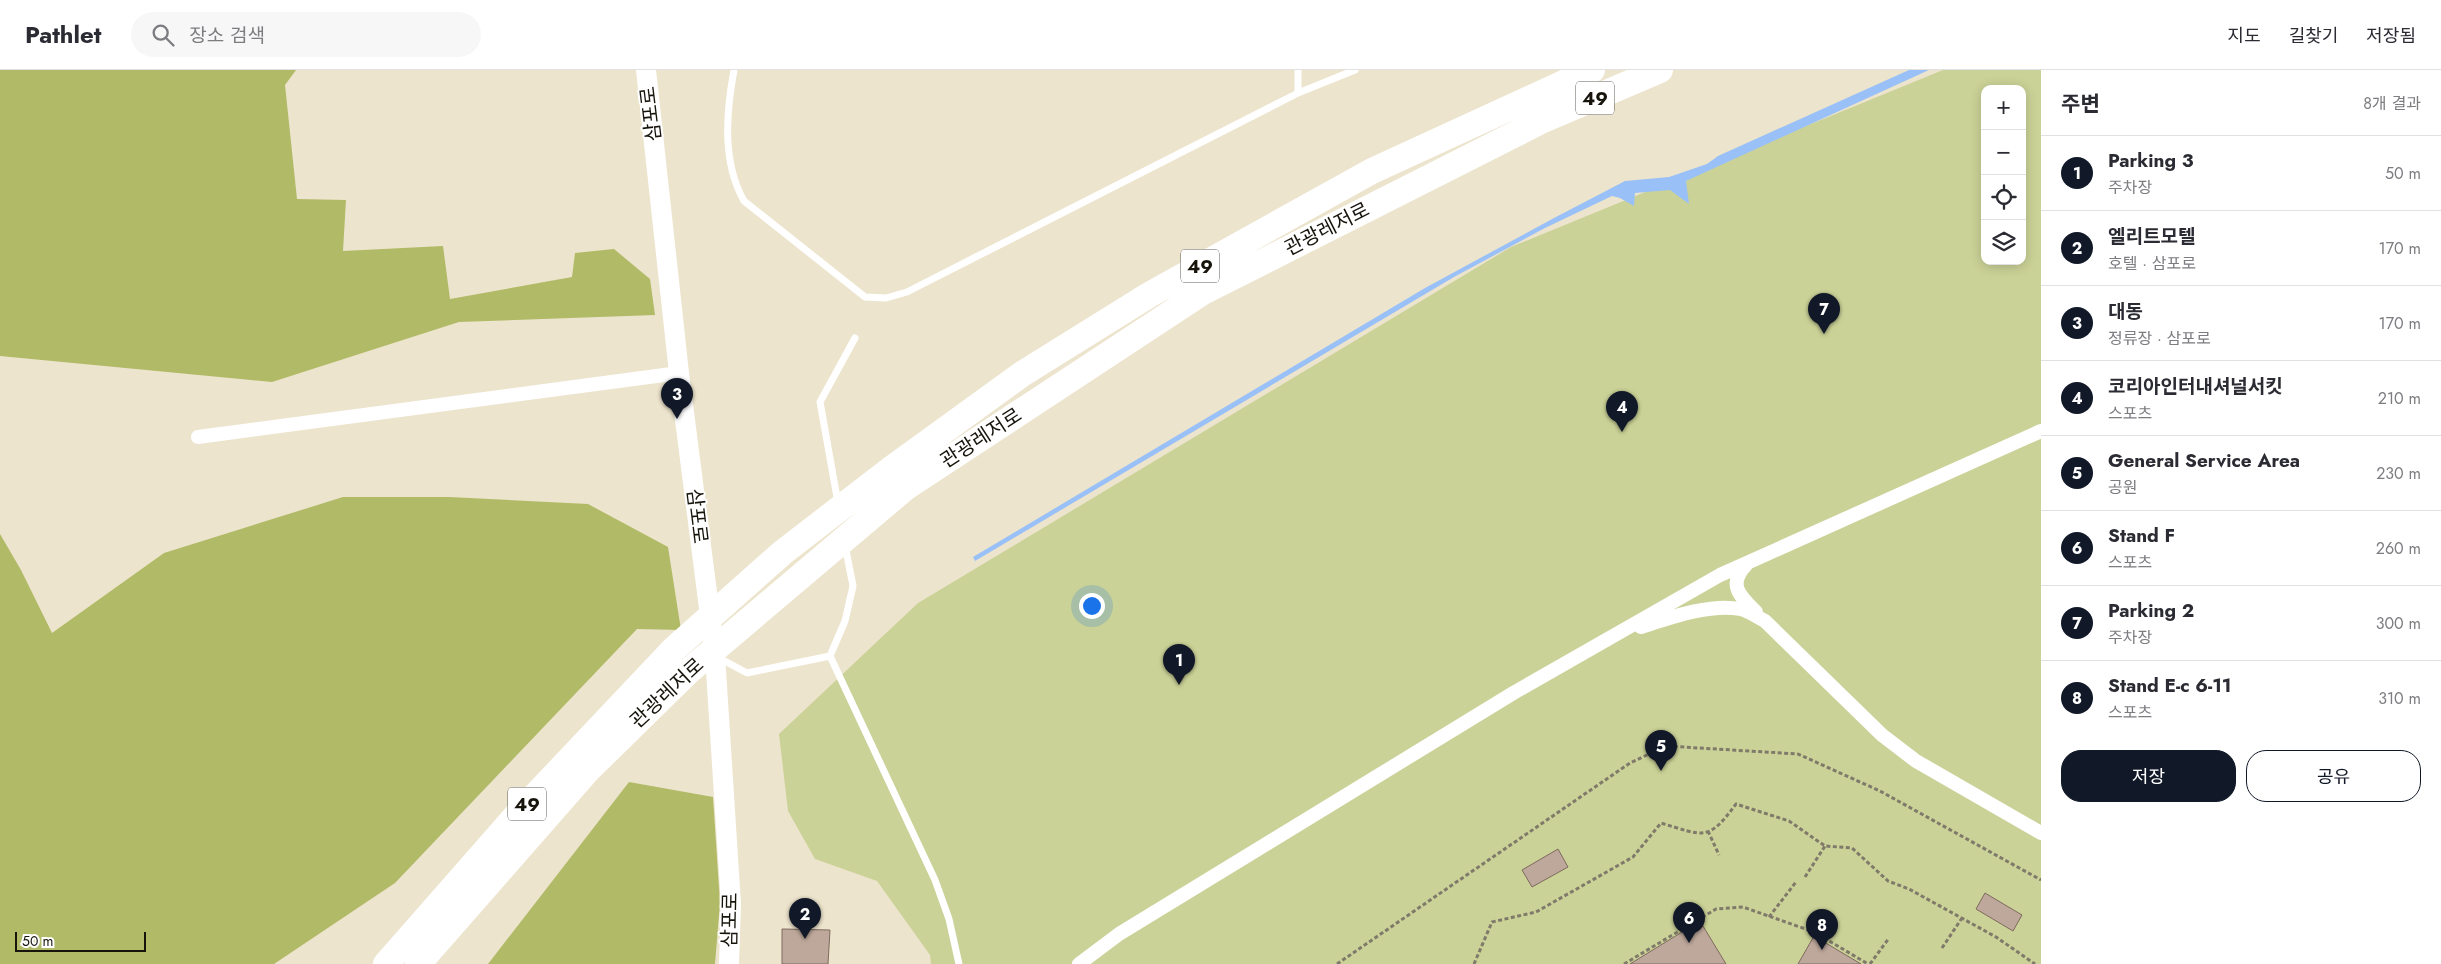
<!DOCTYPE html>
<html lang="ko">
<head>
<meta charset="utf-8">
<style>
	:root { --surface:#fff; --page:#f7f7f7; --text:#2b2b33; --muted:#7c7c81; --line:#e1e1e2; --accent:#111827 }
	body { margin:0; font-family:Jost,"Noto Sans KR",sans-serif; background:var(--page); color:var(--text) }
	.controls { position:absolute; right:15px; top:15px; display:grid; overflow:hidden; border-radius:10px; box-shadow:0 2px 12px #0003 }
	.controls button { width:45px; height:45px; display:grid; place-items:center; padding:0; border:0; border-bottom:1px solid var(--line); background:var(--surface); color:var(--text); font:25px sans-serif }
	.scale { position:absolute; left:15px; bottom:12px; width:131px; box-sizing:border-box; padding-left:5px; border:2px solid #17140c; border-top:0; font-size:14px; line-height:18px; white-space:nowrap; color:#17140c; -webkit-text-stroke:4px #fff; paint-order:stroke }
	.you { position:absolute; left:1091px; top:535px; width:18px; height:18px; margin:-12px; border:4px solid #fff; border-radius:50%; background:#1a73e8; box-shadow:0 0 0 8px #1a73e833 }
	.badge { display:grid; place-items:center; width:32px; height:32px; border-radius:50%; background:var(--accent); color:#fff; font-size:16px; font-weight:700 }
	.pin { position:absolute; translate:-50% -41px; filter:drop-shadow(0 1px 2px #0008) }
	.pin::after { content:''; position:absolute; top:26px; width:18px; height:15px; background:inherit; clip-path:polygon(0 0,100% 0,50% 100%) }
	.list { margin:0; padding:0; list-style:none }
	h2 { display:flex; justify-content:space-between; align-items:center; height:65px; margin:0; padding:0 20px; font-size:21px }
	h2 small { font-size:16px; font-weight:400; color:var(--muted) }
	.list li { display:grid; grid-template-columns:32px 1fr auto; gap:15px; align-items:center; box-sizing:border-box; height:75px; padding:0 20px; border-top:1px solid var(--line) }
	.list b { display:block; font-size:19px; white-space:nowrap }
	.list p { margin:0; font-size:16px; white-space:nowrap; color:var(--muted) }
	.list em { font-size:16px; font-style:normal; color:var(--muted) }
	.actions { display:flex; gap:10px; padding:15px 20px }
	.actions a { flex:1; padding:11px 0; border:1px solid var(--accent); border-radius:20px; text-align:center; font-size:18px; color:var(--accent) }
	.actions .main { background:var(--accent); color:#fff }
	.icon { flex:none; width:28px; height:28px; fill:none; stroke:currentColor; stroke-width:2; stroke-linecap:round; stroke-linejoin:round }
	.map { position:relative; flex:none; width:2041px; height:894px; overflow:hidden }
	header { display:flex; align-items:center; gap:30px; box-sizing:border-box; height:70px; padding:0 25px; background:var(--surface); border-bottom:1px solid var(--line) }
	header strong { font-size:24px }
	nav { display:flex; gap:28px; margin-inline-start:auto; font-size:18px }
	.search { width:350px; height:45px; background:var(--page); display:flex; align-items:center; gap:12px; box-sizing:border-box; padding:0 18px; border-radius:28px; color:var(--muted); font-size:19px }
	main { display:flex }
	aside { flex:1; background:var(--surface) }
	.map>svg:first-child { display:block }
</style>
</head>
<body>
<header>
<strong>Pathlet</strong>
<div class="search"><svg class="icon" aria-label="search" viewBox="0 0 24 24"><circle cx="10" cy="10" r="6"/><path d="M15 15l6 6"/></svg>장소 검색</div>
<nav><a>지도</a><a>길찾기</a><a>저장됨</a></nav>
</header>
<main>
<div class="map">
<svg width="2041" height="894" viewBox="0 0 2041 894">
	<rect width="100%" height="100%" fill="#ede4cd"/>
	<path fill="#cbd297" fill-rule="evenodd" d="M1943 0H2041V894H931L930 885 877 811 815 789 788 741 779 664 918 533 1511 177ZM1985 19H2022V191H1985Z"/>
	<path fill="#b1ba66" d="M0 0H296L285 15 297 129 346 130 343 181 443 176 450 229 572 207 575 183 614 179 650 209 655 245 459 252 272 312 0 286Z
		M343 427H449L588 434 668 477 681 560 637 559 395 813 274 894H0V464L21 500 52 563 164 483Z
		M629 712 713 727 720 833 715 894H488Z"/>
	<path fill="#9ac1f7" d="M1909 0H1929L1686 111 1689 134 1670 120 1635 123 1634 136 1620 128 1612 126 1545 158 1454 207 975 491 973 487 1425 218 1554 148 1625 111 1669 107 1707 94 1718 86Z"/>
	<path fill="#bea89b" stroke="#7e6a5e" d="M1558 779 1568 797 1532 817 1522 800Z
		M1985 823 2022 845 2013 861 1976 839Z
		M1700 851 1726 894H1630Z
		M782 859 830 860 828 894H782Z
		M1814 866 1861 894H1798Z"/>
	<g fill="none" stroke-linecap="round" stroke-linejoin="round">
		<path stroke="#7f7a6a" stroke-width="3" stroke-dasharray="4 2.5" stroke-linecap="butt" d="M1708 761 1719 785
			M1805 807 1825 776
			M1769 847 1796 812
			M1942 878 1962 848
			M1337 894 1630 693 1666 676 1798 684 1880 721 2041 810
			M1474 894 1492 852 1536 842 1633 787 1661 753C1704 766 1708 772 1736 734L1789 751 1825 776 1852 778 1888 811 1909 819 1996 867 2035 894
			M1624 894 1716 839 1743 837 1814 862 1868 894
			M1870 894 1889 868"/>
		<path stroke="#fff" stroke-width="7" d="M734 0C726 43 722 92 744 131L865 227 886 228 907 222 1298 23 1355 0
			M1298 23V0
			M838 433 820 332 855 268
			M845 475 853 516 845 551 830 586 935 810 949 849 959 894
			M719 588 747 603 830 586"/>
		<path stroke="#fff" stroke-width="14" d="M198 367 679 303
			M1746 495C1727 515 1740 526 1756 542
			M1641 557C1669 548 1711 533 1740 539 1748 540 1757 547 1765 551L1882 665 1916 691 2041 763
			M1079 894 1119 864 1515 622 1720 505 2041 361"/>
		<path stroke="#fff" stroke-width="20" d="M646 0 679 303 715 585 731 834 729 894"/>
		<path stroke="#fff" stroke-width="26" d="M386 894 515 747 674 579 782 483 891 399 1022 304 1149 225 1372 101 1592 0
			M418 894 588 700 690 600 905 418 1203 222 1543 50 1660 0"/>
	</g>
	<g text-anchor="middle" dominant-baseline="central" stroke-width="4" stroke-linejoin="round" paint-order="stroke">
		<g fill="#fff" stroke="#5d5a55" stroke-width="1">
			<rect x="1576" y="11.5" width="38" height="33" rx="4"/>
			<rect x="1181" y="179.5" width="38" height="33" rx="4"/>
			<rect x="508" y="717.5" width="38" height="33" rx="4"/>
		</g>
		<g font-size="19" font-weight="bold" fill="#17140c">
			<text x="1595" y="28">49</text>
			<text x="1200" y="196">49</text>
			<text x="527" y="734">49</text>
		</g>
		<g font-size="20" fill="#17140c" stroke="#fff">
			<text transform="translate(651 44) rotate(-97)">삼포로</text>
			<text transform="translate(1327 159) rotate(-27)">관광레저로</text>
			<text transform="translate(981 368) rotate(-33)">관광레저로</text>
			<text transform="translate(697 446) rotate(83)">삼포로</text>
			<text transform="translate(667 623) rotate(-43)">관광레저로</text>
			<text transform="translate(730 850) rotate(-89)">삼포로</text>
		</g>
	</g>
</svg>
<div class="controls">
<button>+</button>
<button>−</button>
<button><svg class="icon" aria-label="locate" viewBox="0 0 24 24"><circle cx="12" cy="12" r="6"/><path d="M12 2v4M12 18v4M2 12h4M18 12h4"/></svg></button>
<button><svg class="icon" aria-label="layers" viewBox="0 0 24 24"><path d="M12 4l9 5-9 5-9-5zM3 14l9 5 9-5"/></svg></button>
</div>
<div class="scale">50 m</div>
<div class="you"></div>
<div class="pin badge" style="left:1179px;top:615px">1</div>
<div class="pin badge" style="left:805px;top:869px">2</div>
<div class="pin badge" style="left:677px;top:349px">3</div>
<div class="pin badge" style="left:1622px;top:362px">4</div>
<div class="pin badge" style="left:1661px;top:701px">5</div>
<div class="pin badge" style="left:1689px;top:873px">6</div>
<div class="pin badge" style="left:1824px;top:264px">7</div>
<div class="pin badge" style="left:1822px;top:880px">8</div>
</div>
<aside>
<h2>주변<small>8개 결과</small></h2>
<ul class="list">
<li><span class="badge">1</span><div><b>Parking 3</b><p>주차장</p></div><em>50 m</em></li>
<li><span class="badge">2</span><div><b>엘리트모텔</b><p>호텔 · 삼포로</p></div><em>170 m</em></li>
<li><span class="badge">3</span><div><b>대동</b><p>정류장 · 삼포로</p></div><em>170 m</em></li>
<li><span class="badge">4</span><div><b>코리아인터내셔널서킷</b><p>스포츠</p></div><em>210 m</em></li>
<li><span class="badge">5</span><div><b>General Service Area</b><p>공원</p></div><em>230 m</em></li>
<li><span class="badge">6</span><div><b>Stand F</b><p>스포츠</p></div><em>260 m</em></li>
<li><span class="badge">7</span><div><b>Parking 2</b><p>주차장</p></div><em>300 m</em></li>
<li><span class="badge">8</span><div><b>Stand E-c 6-11</b><p>스포츠</p></div><em>310 m</em></li>
</ul>
<div class="actions"><a class="main">저장</a><a>공유</a></div>
</aside>
</main>
</body>
</html>
